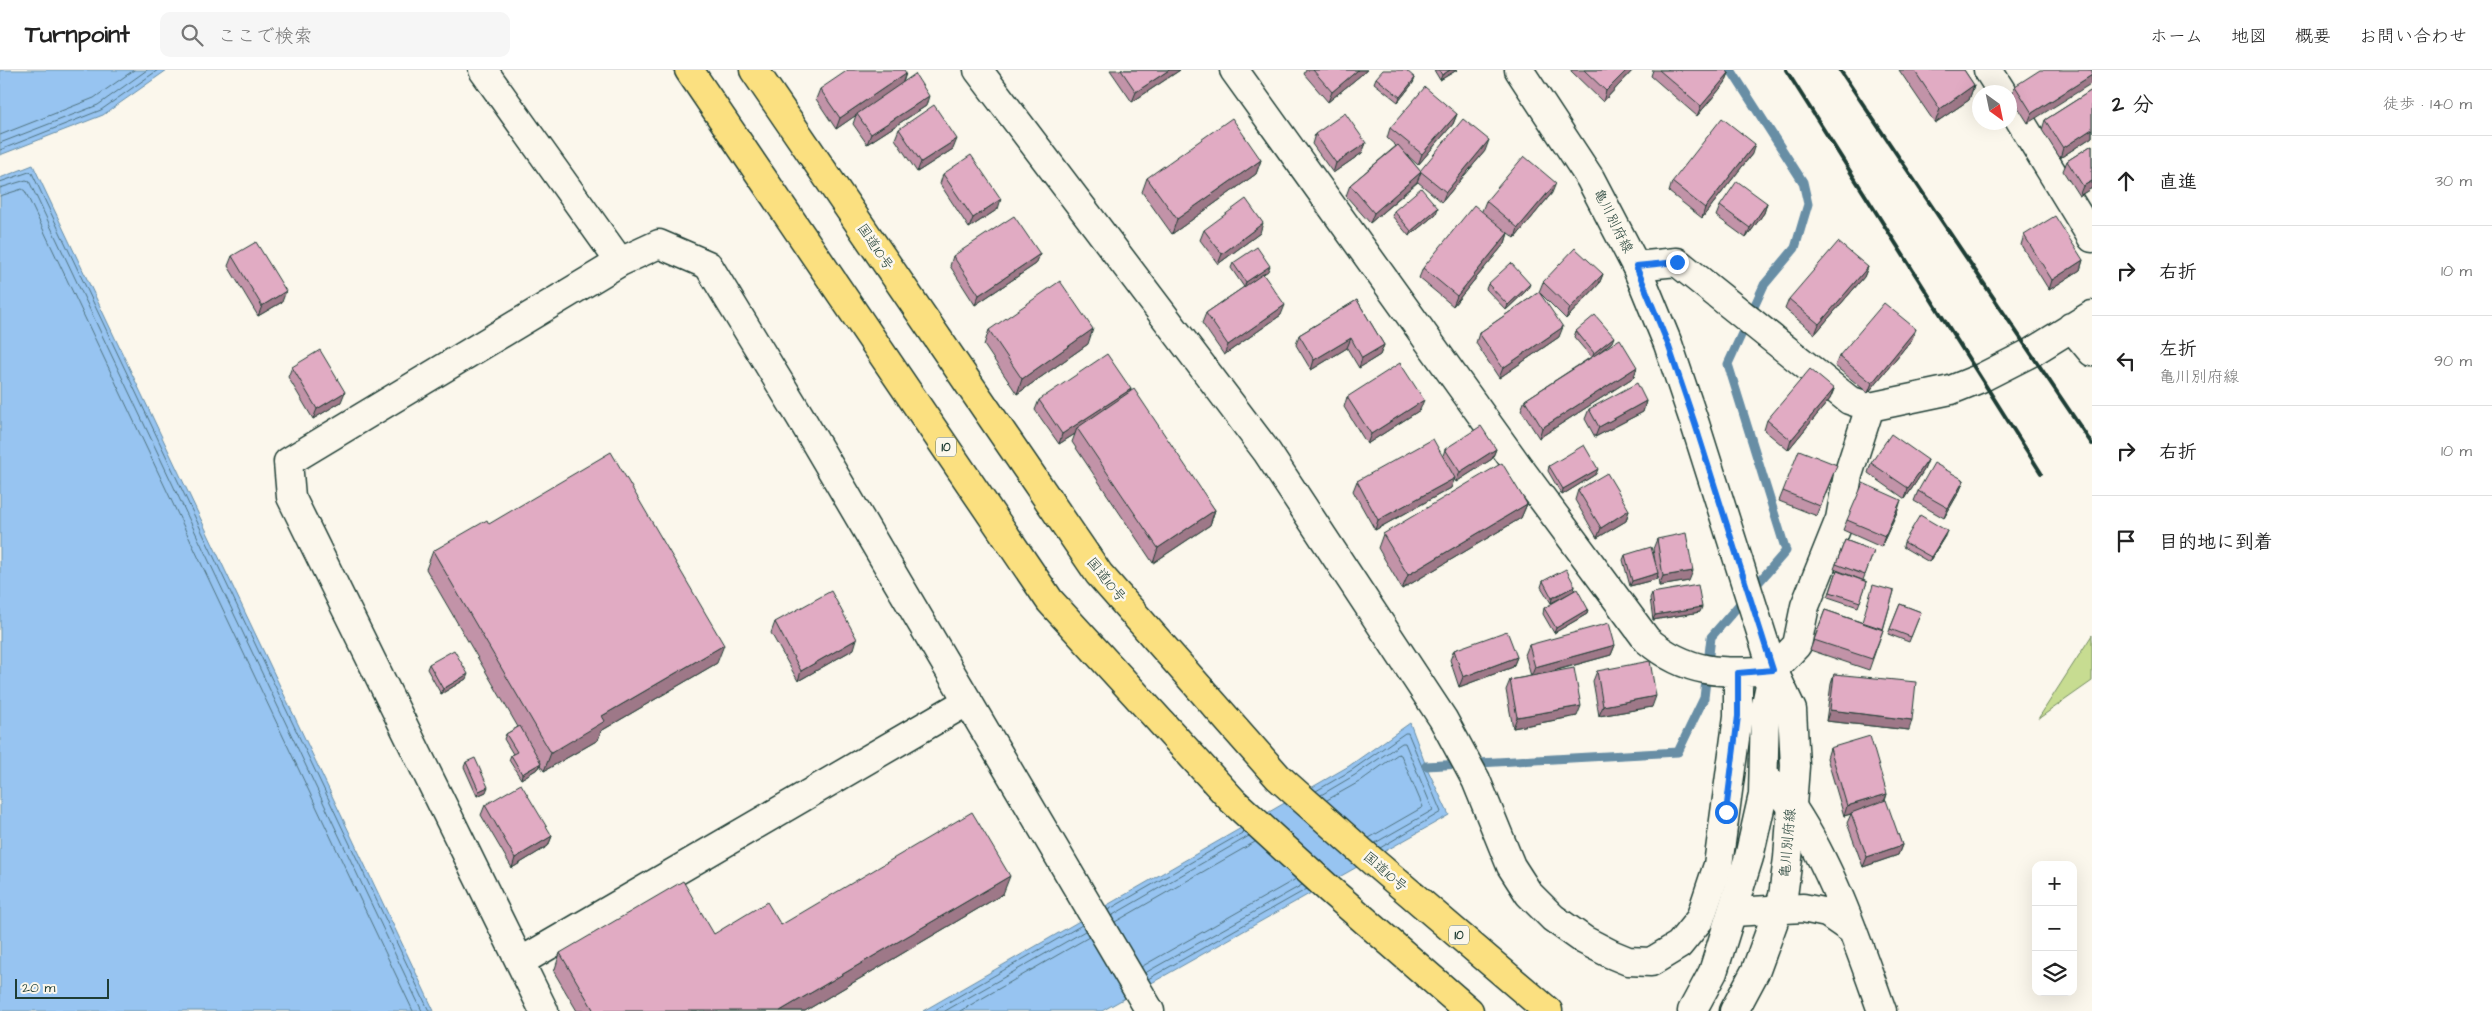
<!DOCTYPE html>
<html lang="ja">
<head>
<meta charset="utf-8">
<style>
	:root { --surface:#fff; --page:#f6f6f6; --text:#222; --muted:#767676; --line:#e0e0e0 }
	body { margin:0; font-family:"Architects Daughter","Klee One",sans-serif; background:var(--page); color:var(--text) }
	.controls { position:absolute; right:15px; bottom:15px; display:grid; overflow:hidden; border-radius:10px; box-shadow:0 5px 20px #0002 }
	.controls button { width:45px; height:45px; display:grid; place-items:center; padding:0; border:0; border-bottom:1px solid var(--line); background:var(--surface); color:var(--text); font:25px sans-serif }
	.compass { position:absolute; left:1972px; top:15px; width:45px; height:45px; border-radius:50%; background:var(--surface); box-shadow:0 5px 20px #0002; rotate:147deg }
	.scale { position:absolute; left:15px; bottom:12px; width:94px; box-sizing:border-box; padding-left:5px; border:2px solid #1f3d34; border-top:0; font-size:14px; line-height:18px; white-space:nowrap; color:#1f3d34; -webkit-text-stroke:4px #fbf7ec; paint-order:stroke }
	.stop { position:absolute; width:15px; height:15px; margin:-11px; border:4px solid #1a73e8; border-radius:50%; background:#fff }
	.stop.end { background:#1a73e8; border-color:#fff; box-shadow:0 1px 5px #0008 }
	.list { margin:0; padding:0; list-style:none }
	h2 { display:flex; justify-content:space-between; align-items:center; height:65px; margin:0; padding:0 20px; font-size:21px }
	h2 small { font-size:16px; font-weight:400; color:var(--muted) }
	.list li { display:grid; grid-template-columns:32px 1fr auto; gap:15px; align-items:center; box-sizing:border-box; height:90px; padding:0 20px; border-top:1px solid var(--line) }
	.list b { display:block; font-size:19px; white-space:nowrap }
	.list p { margin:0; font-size:16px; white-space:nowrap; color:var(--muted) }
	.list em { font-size:16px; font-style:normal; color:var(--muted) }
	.icon { flex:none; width:28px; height:28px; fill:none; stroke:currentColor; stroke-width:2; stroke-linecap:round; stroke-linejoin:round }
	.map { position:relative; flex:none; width:2092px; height:941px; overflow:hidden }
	header { display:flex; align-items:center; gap:30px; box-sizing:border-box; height:70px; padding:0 25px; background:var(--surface); border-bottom:1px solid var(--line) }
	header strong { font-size:24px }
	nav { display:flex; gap:28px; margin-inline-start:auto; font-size:18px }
	.search { width:350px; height:45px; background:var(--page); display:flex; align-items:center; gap:12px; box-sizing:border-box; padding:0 18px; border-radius:10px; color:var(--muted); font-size:19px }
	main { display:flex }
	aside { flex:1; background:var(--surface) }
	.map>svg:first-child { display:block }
</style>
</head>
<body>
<header>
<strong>Turnpoint</strong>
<div class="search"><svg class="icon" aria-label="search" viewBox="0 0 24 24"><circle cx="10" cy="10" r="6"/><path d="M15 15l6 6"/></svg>ここで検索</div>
<nav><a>ホーム</a><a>地図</a><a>概要</a><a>お問い合わせ</a></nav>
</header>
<main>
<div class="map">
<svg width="2092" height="941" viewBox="0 0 2092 941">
	<rect width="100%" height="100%" fill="#fbf7ec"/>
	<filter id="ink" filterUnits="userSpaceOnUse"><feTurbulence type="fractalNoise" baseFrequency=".02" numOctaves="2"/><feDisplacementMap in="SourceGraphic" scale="10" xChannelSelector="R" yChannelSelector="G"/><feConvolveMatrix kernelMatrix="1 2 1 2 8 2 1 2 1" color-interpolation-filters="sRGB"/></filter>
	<g filter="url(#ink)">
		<path fill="#c7dc91" stroke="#738c62" d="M2092 565V611L2038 649Z"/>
		<path fill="#97c4f1" stroke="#678ea5" d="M0 0H167L103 45 0 85Z
			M33 95 434 941H0V108Z
			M1410 653 1426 696 1449 745 1102 941H923L1349 696Z"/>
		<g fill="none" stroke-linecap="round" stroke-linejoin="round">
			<path stroke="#4f7380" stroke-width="1" d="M0 65 94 28 134 0
				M0 73 98 35 147 0
				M0 80 101 40 158 0
				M0 112 29 102 32 103 429 941
				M0 118 26 110 29 111 422 941
				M0 126 22 119 25 121 413 941
				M1316 721 1352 700 1405 663H1408L1441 742 1380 778
				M1321 725 1355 705 1402 673H1405L1433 740 1375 773
				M1327 730 1359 712 1398 684 1401 685 1423 737 1369 768
				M1108 840 1244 762
				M1111 846 1249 766
				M1115 852 1255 772
				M1141 897 1296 809
				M1145 903 1302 815
				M1148 909 1307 819
				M933 941 1082 855
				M945 941 1085 861
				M960 941 1089 867"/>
			<path stroke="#678ea5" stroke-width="9" d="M1426 696 1678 682 1704 628 1711 567 1786 481 1728 294 1764 215 1795 178 1808 134 1803 112 1731 0"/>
			<defs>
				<path id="minor" d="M978 0 1267 382 1443 649 1476 710 1511 796 1529 824 1553 848 1584 870 1611 884 1628 891 1651 892 1679 875 1700 849 1718 795 1738 646V603
					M1234 0 1518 396 1647 570C1687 604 1723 604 1773 600L1797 575 1805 536 1840 449 1848 405 1870 337
					M1988 0 2002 22
					M2010 34 2092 168
					M1636 196 1677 192 1849 330 1870 337 1951 320 1981 308 2032 282 2092 245
					M2071 257 2092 282"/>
				<path id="tertiary" d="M483 0 620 192
					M1764 705C1773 715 1784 725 1792 737 1833 799 1857 871 1882 941
					M1733 842 1803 838 1827 843 1853 861
					M520 892 968 631
					M544 941 291 427 288 392 620 192 659 174 708 195 801 348 1150 941"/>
				<path id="secondary" d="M1519 0 1590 108 1636 196 1668 274 1695 354 1773 600 1792 640 1795 696 1788 788 1783 826 1756 900 1734 941
					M1692 941 1713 902 1749 787 1763 725 1765 639 1773 600"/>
				<path id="trunk" d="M689 0 1050 531 1233 731 1330 820 1469 941
					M754 0 1099 504 1278 707 1370 789 1548 941"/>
			</defs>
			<use href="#minor" stroke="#1f3d34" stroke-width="31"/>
			<use href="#tertiary" stroke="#1f3d34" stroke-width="31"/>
			<use href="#secondary" stroke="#1f3d34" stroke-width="31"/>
			<use href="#trunk" stroke="#1f3d34" stroke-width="31"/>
			<use href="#minor" stroke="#fbf7ec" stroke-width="28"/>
			<use href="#tertiary" stroke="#fbf7ec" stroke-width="28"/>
			<use href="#secondary" stroke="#fbf7ec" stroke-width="28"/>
			<use href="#trunk" stroke="#fbe080" stroke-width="28"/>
			<path stroke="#1f3d34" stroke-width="4" d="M1786 0 2041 403
				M1840 0 2092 374"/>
		</g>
		<path fill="#c293a8" stroke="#1f3d34" d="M1110 0H1180L1132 32Z
			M1306 0H1367L1328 32 1304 4Z
			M1434 0H1457L1440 10Z
			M1571 0H1633L1603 32 1571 1Z
			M1653 0H1725L1729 3 1725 13 1697 46 1651 6Z
			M1899 0H1964L1974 15 1969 30 1935 53Z
			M2092 0 2028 53 2011 26 2015 16Z
			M906 3 903 13 926 36 867 74 853 54 856 45 836 59 816 29 820 19Z
			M1376 8H1415L1413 13 1398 32 1374 13Z
			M2092 20V67L2060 88 2042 60 2045 50Z
			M1457 44 1453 54 1418 95 1406 84 1420 101 1485 81 1442 132 1418 112 1370 153 1346 126 1350 115 1396 76 1387 68 1390 58Z
			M899 59 953 79 917 102 895 69Z
			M1315 64 1366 73 1362 83 1333 103 1312 74Z
			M2092 75V118L2079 126 2063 101 2067 91Z
			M1752 84 1702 148 1669 122 1672 112Z
			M1261 90 1256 104 1172 164 1142 122 1147 108Z
			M943 104 998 139 969 158 940 114Z
			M1552 123 1515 168 1508 163 1505 173 1453 236 1419 208 1423 198 1482 141 1486 131Z
			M1767 133 1764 143 1746 168 1716 146 1720 136Z
			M1394 141 1436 144 1409 166 1392 146Z
			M1204 160 1260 163 1218 194 1200 170Z
			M2024 165 2083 190 2080 200 2049 220 2021 175Z
			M1040 184 1036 194 975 235 950 196 953 186Z
			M232 186 282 232 258 246 228 196Z
			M1233 193 1268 201 1263 204 1281 245 1224 285 1202 253 1206 243 1244 217 1231 198Z
			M1868 197 1864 207 1815 264 1785 239 1789 229Z
			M1603 204 1599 214 1566 249 1540 223 1559 267 1499 308 1476 273 1479 263 1539 222 1543 212Z
			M1488 214 1528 219 1506 240 1486 219Z
			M1357 230 1384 275 1380 285 1359 298 1347 278 1311 300 1296 275 1299 265Z
			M989 260 1088 274 1017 324 984 275Z
			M1576 261 1612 272 1598 283 1637 297 1634 307 1539 368 1521 340 1525 330 1591 287 1574 267Z
			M1912 269 1868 323 1835 296 1839 286Z
			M292 297 341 332 313 349 288 307Z
			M1131 319 1129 323 1215 440 1210 455 1153 493 1072 372 1075 364 1059 374 1035 340 1039 330Z
			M1834 319 1830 329 1788 380 1764 360 1767 350Z
			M1347 327 1420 340 1367 374 1344 337Z
			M1646 331 1643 342 1595 367 1585 349 1589 339Z
			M1445 379H1496L1492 389 1456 412 1454 409 1451 418 1375 460 1353 421 1357 411 1443 386Z
			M1928 390 1924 400 1905 429 1868 403 1871 393Z
			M1549 396 1596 404 1562 425 1548 401Z
			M1833 405 1817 446 1779 431 1783 421Z
			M1964 410 1960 420 1944 448 1914 431 1918 421Z
			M1578 420 1629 440 1626 451 1597 468 1575 430Z
			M1527 434 1521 448 1402 519 1378 478 1383 464Z
			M1898 440 1881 477 1843 460 1847 450Z
			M489 454 717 593 601 661 598 670 544 701 540 695 539 698 521 709 509 690 511 685 513 684 504 669 506 664 518 657 426 499 433 481Z
			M1945 466 1929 492 1903 477 1904 472Z
			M1657 469 1689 511 1659 516 1658 506 1657 509 1630 516 1623 490 1625 485 1655 492 1653 479Z
			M1845 470 1874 481 1863 510 1867 512 1858 537 1828 527 1837 501 1862 510 1834 499Z
			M1543 511 1575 516 1574 521 1551 533 1541 517Z
			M1894 521 1883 560 1869 600 1810 580 1825 540 1861 552Z
			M1652 523 1700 542 1653 550 1650 528Z
			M1900 534 1921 542 1909 572 1888 564Z
			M1544 538 1588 539 1587 544 1554 563 1543 544Z
			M775 552 854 579 798 611 771 563Z
			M1529 575H1615L1611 585 1543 604 1577 646 1513 658 1506 620 1510 610 1531 606 1525 585Z
			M1454 580 1517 587 1513 597 1459 617 1450 590Z
			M429 594 466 609 441 624 427 599Z
			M1597 601 1652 637 1599 646 1593 611Z
			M1834 604 1909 660 1826 651 1831 614Z
			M1830 678 1887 724 1885 731 1902 775 1898 785 1863 797 1847 753 1851 744 1844 746 1827 688Z
			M466 692 486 722 477 726 464 697Z
			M485 735 552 766 548 776 512 798 481 745Z
			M1003 824 805 941H577L554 902 560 883 714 864Z"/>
		<path fill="#9e7888" stroke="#1f3d34" d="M1169 0H1180L1132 32 1136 22Z
			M1358 0H1367L1328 32 1332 22Z
			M1450 0H1457L1440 10 1442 5Z
			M1627 0H1633L1603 32 1606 21Z
			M906 3 902 14 836 59 840 48Z
			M1729 3 1725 13 1697 46 1701 36Z
			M2092 5V13L2028 53 2032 43Z
			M1415 8 1413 13 1398 32 1400 27Z
			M1974 15 1969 30 1935 53 1940 39Z
			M929 26 926 36 867 74 871 64Z
			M1457 44 1453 54 1418 95 1422 84Z
			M2092 59V67L2060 88 2063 78Z
			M957 69 953 79 917 102 921 92Z
			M1489 70 1485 81 1442 132 1446 122Z
			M1366 73 1362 83 1333 103 1336 93Z
			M1755 74 1752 84 1702 148 1705 138Z
			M1261 90 1256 104 1172 164 1177 149Z
			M1421 102 1417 112 1370 153 1374 143Z
			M2092 111V118L2079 126 2083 116Z
			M1556 113 1552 123 1515 168 1518 158Z
			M1001 129 998 139 969 158 973 148Z
			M1767 133 1764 143 1746 168 1750 158Z
			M1438 138 1436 144 1409 166 1411 161Z
			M1263 153 1260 163 1218 194 1222 184Z
			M1508 163 1505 173 1453 236 1457 226Z
			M1040 184 1036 194 975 235 979 225Z
			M2083 190 2080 200 2049 220 2052 210Z
			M1270 196 1268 201 1244 218 1246 212Z
			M1868 197 1864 207 1815 264 1819 254Z
			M1603 204 1599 214 1566 249 1570 238Z
			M1530 214 1528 219 1506 240 1508 235Z
			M286 221 282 232 258 246 262 236Z
			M1285 235 1281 245 1224 285 1228 275Z
			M1563 257 1559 267 1499 308 1503 298Z
			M1093 259 1088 274 1017 324 1022 309Z
			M1916 259 1912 269 1868 323 1872 313Z
			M1614 267 1612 272 1592 288 1594 283Z
			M1351 268 1347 278 1311 300 1314 290Z
			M1384 275 1380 285 1359 298 1362 288Z
			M1637 297 1634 307 1539 368 1542 358Z
			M1131 319 1127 329 1077 358 1075 364 1059 374 1062 364Z
			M1834 319 1830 329 1788 380 1791 370Z
			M345 322 341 332 313 349 317 339Z
			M1424 330 1420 340 1367 374 1371 364Z
			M1646 331 1643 342 1595 367 1599 357Z
			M1496 379 1492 389 1456 412 1460 402Z
			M1928 390 1924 400 1905 429 1908 418Z
			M1598 399 1596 404 1562 425 1563 419Z
			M1455 408 1451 418 1375 460 1378 450Z
			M1964 410 1960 420 1944 448 1948 438Z
			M1901 430 1898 440 1881 477 1885 466Z
			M1527 434 1521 448 1402 519 1408 505Z
			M1215 440 1210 455 1153 493 1158 478Z
			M1629 440 1626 451 1597 468 1601 458Z
			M1947 461 1945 466 1929 492 1931 487Z
			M1693 501 1689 511 1659 516 1663 506Z
			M1658 503 1657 509 1630 516 1632 511Z
			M1575 516 1574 521 1551 533 1552 528Z
			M1702 537 1700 542 1653 550 1655 545Z
			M1588 539 1587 544 1554 563 1556 558Z
			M857 569 854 579 798 611 801 601Z
			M724 575 717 593 601 661 598 670 544 701 551 683 602 646Z
			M1615 575 1611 585 1531 607 1535 597Z
			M1517 587 1513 597 1459 617 1463 607Z
			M468 604 466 609 441 624 443 619Z
			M1656 626 1652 637 1599 646 1603 636Z
			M1581 636 1577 646 1513 658 1517 647Z
			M1830 640 1912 650 1909 660 1826 651Z
			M541 693 539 698 521 709 522 704Z
			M488 717 486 722 477 726 479 721Z
			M1887 724 1883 734 1844 746 1847 736Z
			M552 766 548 776 512 798 515 788Z
			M1902 775 1898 785 1863 797 1867 787Z
			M1010 806 1003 824 805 941H780Z"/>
		<path fill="#e1abc3" stroke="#1f3d34" d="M848 0H904L906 3 840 48 820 19Z
			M1121 0H1169L1136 22Z
			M1313 0H1358L1332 22Z
			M1383 0H1406L1415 8 1400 27 1376 8Z
			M1439 0H1450L1442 5Z
			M1584 0H1627L1606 21Z
			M1659 0H1725L1729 3 1701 36Z
			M1914 0H1964L1974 15 1940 39Z
			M2040 0H2092V5L2032 43 2015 16Z
			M915 4 929 26 871 64 857 44Z
			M1425 17 1457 44 1422 84 1390 58Z
			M2092 20V59L2063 78 2045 50Z
			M934 35 957 69 921 92 899 59Z
			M1345 43 1366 73 1336 93 1315 64Z
			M1232 48 1261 90 1177 149 1147 108Z
			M1722 48 1755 74 1705 138 1672 112Z
			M1463 49 1489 70 1446 122 1420 101Z
			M1398 75 1421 102 1374 143 1350 115Z
			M2092 75V111L2083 116 2067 91Z
			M971 85 1001 129 973 148 943 104Z
			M1524 86 1556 113 1518 158 1486 131Z
			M1737 111 1767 133 1750 158 1720 136Z
			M1421 118 1438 138 1411 161 1394 141Z
			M1246 129 1263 153 1222 184 1204 160Z
			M1474 135 1508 163 1457 226 1423 198Z
			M1014 146 1040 184 979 225 953 186Z
			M2055 146 2083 190 2052 210 2024 165Z
			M256 172 286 221 262 236 232 186Z
			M1838 172 1868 197 1819 254 1789 229Z
			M1257 177 1270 196 1246 212 1233 193Z
			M1575 178 1603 204 1570 238 1543 212Z
			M1511 193 1530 214 1508 235 1488 214Z
			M1263 204 1285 235 1228 275 1206 243Z
			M1060 211 1093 259 1022 309 989 260Z
			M1539 222 1563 257 1503 298 1479 263Z
			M1357 230 1384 275 1362 288 1351 268 1314 290 1299 265Z
			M1884 233 1916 259 1872 313 1839 286Z
			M1595 245 1614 267 1594 283 1576 261Z
			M1620 269 1637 297 1542 358 1525 330Z
			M320 280 345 322 317 339 292 297Z
			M1107 284 1131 319 1062 364 1039 330Z
			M1400 293 1424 330 1371 364 1347 327Z
			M1810 299 1834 319 1791 370 1767 350Z
			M1637 313 1646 331 1599 357 1589 339Z
			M1134 319 1215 440 1158 478 1077 358Z
			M1481 356 1496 379 1460 402 1445 379Z
			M1891 364 1928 390 1908 418 1871 393Z
			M1433 369 1455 408 1378 450 1357 411Z
			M1584 375 1598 399 1563 419 1549 396Z
			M1799 380 1837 395 1820 436 1783 421Z
			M611 382 724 575 602 646 605 651 551 683 433 481 487 450 489 454Z
			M1502 393 1527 434 1408 505 1383 464Z
			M1934 393 1964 410 1948 438 1918 421Z
			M1607 403 1629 440 1601 458 1578 420Z
			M1863 413 1901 430 1885 466 1847 450Z
			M1920 445 1947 461 1931 487 1904 472Z
			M1686 463 1693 501 1663 506 1657 469Z
			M1845 470 1874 481 1865 505 1836 494Z
			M1651 477 1658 503 1632 511 1625 485Z
			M1566 499 1575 516 1552 528 1543 511Z
			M1837 501 1867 512 1860 532 1830 522Z
			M1698 515 1702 537 1655 545 1652 523Z
			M1873 515 1894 521 1883 559 1862 552Z
			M1577 519 1588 539 1556 558 1544 538Z
			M831 521 857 569 801 601 775 552Z
			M1900 534 1921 542 1911 567 1890 559Z
			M1825 540 1883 560 1872 589 1814 570Z
			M1609 553 1615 575 1535 597 1529 575Z
			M1507 561 1517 587 1463 607 1454 580Z
			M454 580 468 604 443 619 429 594Z
			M1650 591 1656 626 1603 636 1597 601Z
			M1574 598 1581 636 1517 647 1510 610Z
			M1834 604 1916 612 1912 650 1830 640Z
			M520 656 541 693 522 704 511 685 517 682 506 664Z
			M1870 666 1887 724 1847 736 1830 678Z
			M475 688 488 717 479 721 466 692Z
			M521 714 552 766 515 788 485 735Z
			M1886 730 1902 775 1867 787 1851 743Z
			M972 742 1010 806 780 941H594L560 883 683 811 714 864 767 832 781 855Z"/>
	</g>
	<g fill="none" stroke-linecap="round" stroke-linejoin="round" filter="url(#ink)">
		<path stroke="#1a73e8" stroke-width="6" d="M1677 192 1636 196 1668 274 1695 354 1773 600 1738 603V646L1726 742"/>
	</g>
	<g text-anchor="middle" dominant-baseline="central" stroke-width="5" stroke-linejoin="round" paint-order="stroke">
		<g fill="#fbf7ec" stroke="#61756b" stroke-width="1">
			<rect x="936" y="367.5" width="20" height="19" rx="4"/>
			<rect x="1449" y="855.5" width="20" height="19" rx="4"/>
		</g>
		<g font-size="12" font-weight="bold" fill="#1f3d34">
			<text x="946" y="377">10</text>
			<text x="1459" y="865">10</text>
		</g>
		<g font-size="14" fill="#1f3d34" stroke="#fbf7ec">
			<text transform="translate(1613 151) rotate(63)">亀川別府線</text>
			<text transform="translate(875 177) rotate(56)">国道10号</text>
			<text transform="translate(1106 510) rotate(51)">国道10号</text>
			<text transform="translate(1788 773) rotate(-85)">亀川別府線</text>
			<text transform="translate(1385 802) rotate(41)">国道10号</text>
		</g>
	</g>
</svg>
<div class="controls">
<button>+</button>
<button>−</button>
<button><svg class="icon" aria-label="layers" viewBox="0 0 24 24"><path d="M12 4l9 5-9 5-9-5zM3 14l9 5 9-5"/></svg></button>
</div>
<svg class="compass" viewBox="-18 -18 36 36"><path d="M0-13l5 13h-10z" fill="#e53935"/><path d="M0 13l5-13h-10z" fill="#767676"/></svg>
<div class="scale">20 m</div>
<div class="stop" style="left:1726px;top:742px"></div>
<div class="stop end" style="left:1677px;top:192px"></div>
</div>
<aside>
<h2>2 分<small>徒歩 · 140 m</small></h2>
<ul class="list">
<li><svg class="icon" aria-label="ahead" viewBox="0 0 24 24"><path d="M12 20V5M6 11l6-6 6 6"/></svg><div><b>直進</b></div><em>30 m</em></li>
<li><svg class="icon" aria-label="right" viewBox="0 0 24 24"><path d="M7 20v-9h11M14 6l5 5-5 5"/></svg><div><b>右折</b></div><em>10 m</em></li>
<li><svg class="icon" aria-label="left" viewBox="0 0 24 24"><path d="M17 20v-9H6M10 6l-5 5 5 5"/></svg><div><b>左折</b><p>亀川別府線</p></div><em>90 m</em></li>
<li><svg class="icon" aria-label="right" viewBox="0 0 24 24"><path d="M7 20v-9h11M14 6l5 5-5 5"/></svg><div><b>右折</b></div><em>10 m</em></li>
<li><svg class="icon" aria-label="arrive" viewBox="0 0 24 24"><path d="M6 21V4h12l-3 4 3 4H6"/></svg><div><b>目的地に到着</b></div></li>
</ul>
</aside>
</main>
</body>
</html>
